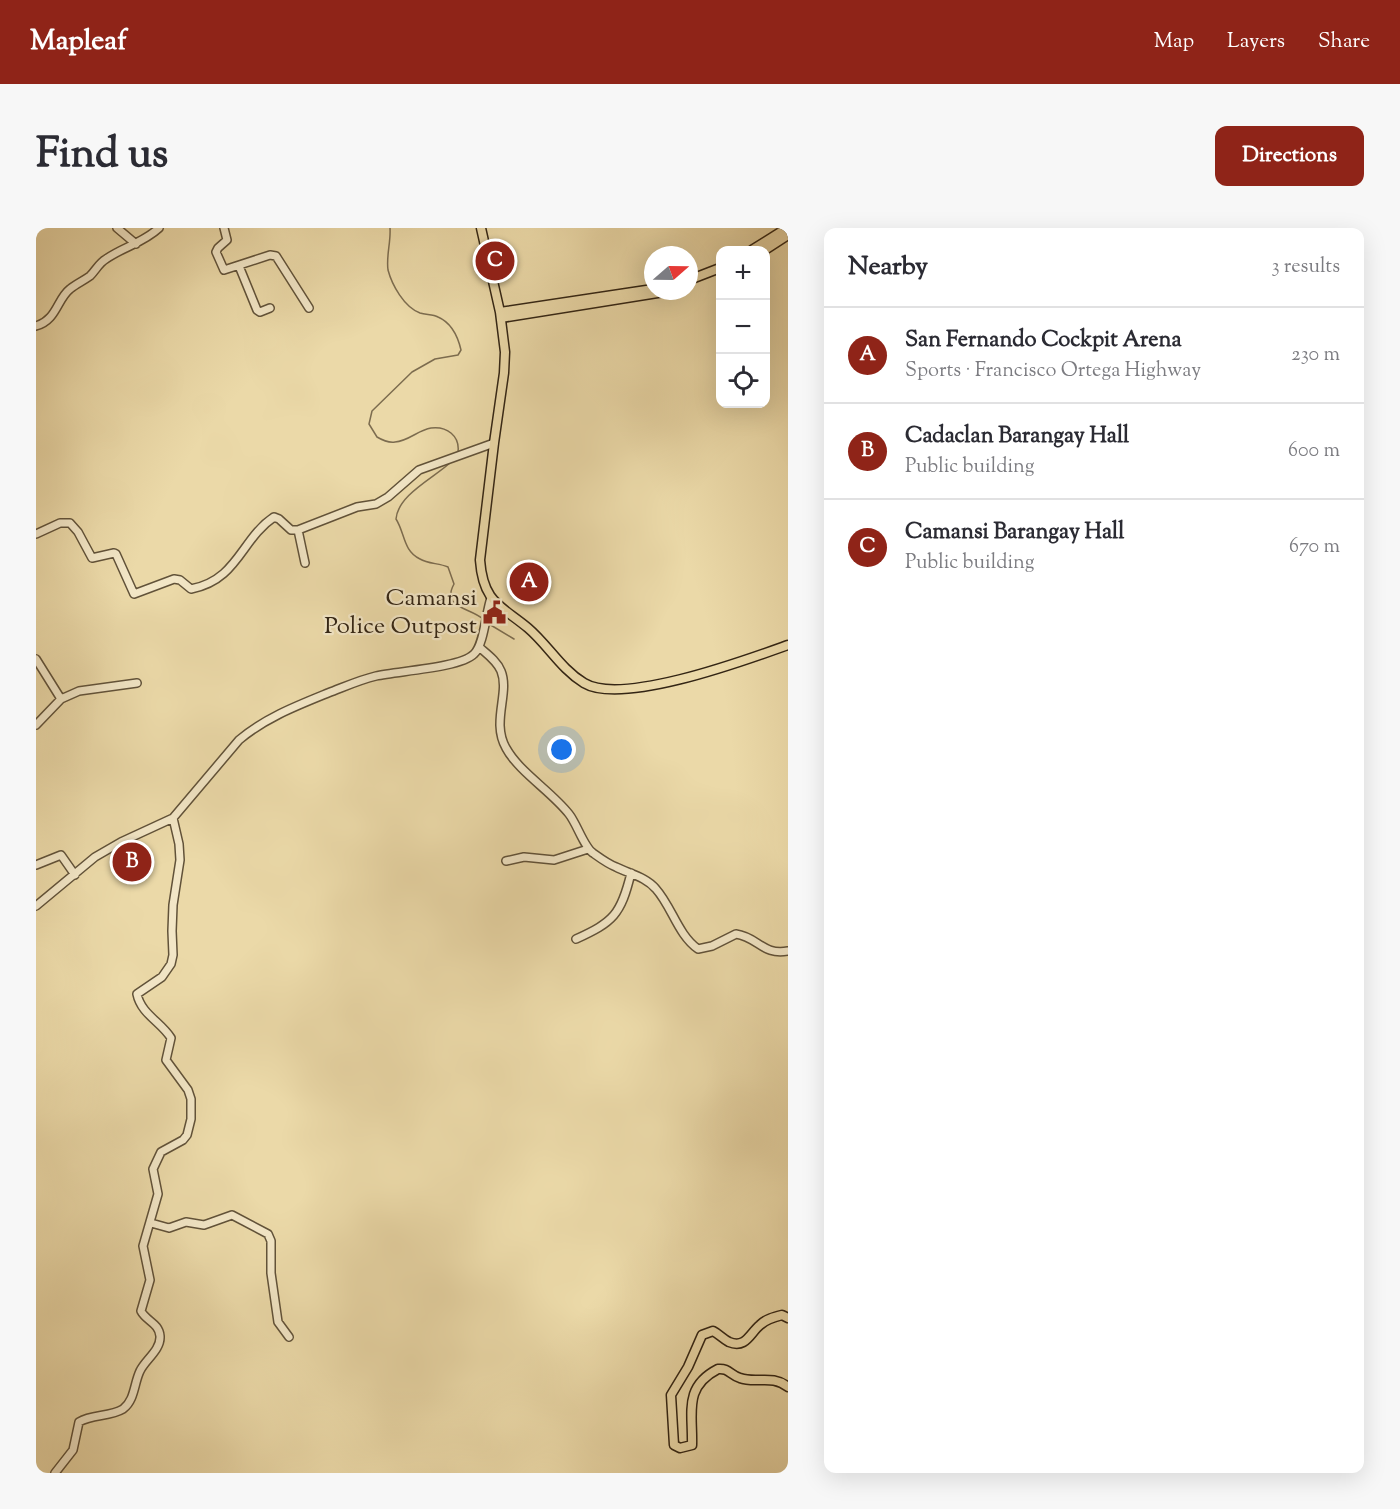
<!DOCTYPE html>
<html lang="en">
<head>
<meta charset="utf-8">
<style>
	:root { --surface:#fff; --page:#f7f7f7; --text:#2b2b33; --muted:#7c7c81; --line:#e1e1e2; --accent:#8f2418 }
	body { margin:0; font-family:"Sorts Mill Goudy",serif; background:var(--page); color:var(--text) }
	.controls { position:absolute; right:18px; top:18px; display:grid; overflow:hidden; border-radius:12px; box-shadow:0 6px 24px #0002 }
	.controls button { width:54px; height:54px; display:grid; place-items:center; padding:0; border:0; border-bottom:2px solid var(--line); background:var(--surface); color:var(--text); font:30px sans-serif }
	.compass { position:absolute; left:608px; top:18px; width:54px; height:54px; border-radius:50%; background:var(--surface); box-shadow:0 6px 24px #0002; rotate:70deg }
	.you { position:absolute; left:526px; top:522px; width:21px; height:21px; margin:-15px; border:4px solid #fff; border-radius:50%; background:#1a73e8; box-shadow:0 0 0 9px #1a73e833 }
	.badge { display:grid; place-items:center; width:39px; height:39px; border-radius:50%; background:var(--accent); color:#fff; font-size:20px; font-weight:700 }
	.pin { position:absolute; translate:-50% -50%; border:3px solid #fff; box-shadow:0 2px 6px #0006 }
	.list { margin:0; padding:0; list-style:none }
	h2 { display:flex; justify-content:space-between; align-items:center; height:78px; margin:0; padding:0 24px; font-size:26px }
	h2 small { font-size:20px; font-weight:400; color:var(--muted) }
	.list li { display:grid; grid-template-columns:39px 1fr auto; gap:18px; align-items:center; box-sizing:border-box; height:96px; padding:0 24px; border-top:2px solid var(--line) }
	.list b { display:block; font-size:22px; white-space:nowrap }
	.list p { margin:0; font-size:20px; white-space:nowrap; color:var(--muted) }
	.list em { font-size:20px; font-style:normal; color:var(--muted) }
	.icon { flex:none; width:33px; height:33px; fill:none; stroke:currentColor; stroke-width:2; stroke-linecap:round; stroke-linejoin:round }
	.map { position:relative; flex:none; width:752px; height:1245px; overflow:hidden; border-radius:12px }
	header { display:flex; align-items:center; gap:36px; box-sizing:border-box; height:84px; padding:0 30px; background:var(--accent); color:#fff }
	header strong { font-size:28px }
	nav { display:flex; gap:33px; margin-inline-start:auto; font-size:21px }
	.intro { display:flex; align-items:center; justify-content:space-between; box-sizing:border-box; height:144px; padding:0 36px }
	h1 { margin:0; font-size:42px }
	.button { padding:15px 27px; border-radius:12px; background:var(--accent); color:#fff; font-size:21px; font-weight:700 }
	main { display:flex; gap:36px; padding:0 36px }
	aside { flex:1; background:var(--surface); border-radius:12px; box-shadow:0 6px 24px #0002 }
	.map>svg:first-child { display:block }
</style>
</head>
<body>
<header>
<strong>Mapleaf</strong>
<nav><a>Map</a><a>Layers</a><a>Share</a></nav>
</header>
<div class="intro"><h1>Find us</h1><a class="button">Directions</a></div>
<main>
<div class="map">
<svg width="752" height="1245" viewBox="0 0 752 1245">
	<rect width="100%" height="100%" fill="#ebd9a8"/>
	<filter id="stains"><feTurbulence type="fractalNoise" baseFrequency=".00333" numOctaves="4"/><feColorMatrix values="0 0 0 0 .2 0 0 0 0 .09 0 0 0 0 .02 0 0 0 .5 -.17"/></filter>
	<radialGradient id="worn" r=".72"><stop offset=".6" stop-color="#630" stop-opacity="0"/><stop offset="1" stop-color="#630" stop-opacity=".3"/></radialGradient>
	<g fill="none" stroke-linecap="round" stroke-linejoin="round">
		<path stroke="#7c6c4f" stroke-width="1.5" d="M354 0C355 14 350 28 352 42 356 57 368 79 384 85 390 87 397 86 402 89 416 95 422 109 425 122L422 127 399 131 376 144 336 183 333 196 341 209C346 212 352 215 359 214 373 213 382 202 395 200 411 198 424 208 422 224
			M416 233C400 249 362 266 360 291 369 305 367 323 384 331 392 336 403 335 412 339L418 356C405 380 433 379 447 391
			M453 396 478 411"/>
		<defs>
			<path id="minor" d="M81 0 100 16
				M188 0 191 12 182 20 180 24 188 42 234 27 240 28 273 80
				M203 38 221 82 224 84 234 80
				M0 98C21 92 21 71 34 61 40 56 47 53 54 48 60 42 63 35 70 31 87 19 107 15 123 0
				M262 302 269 335
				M0 306 24 295H34L42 304 56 330 78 325 80 326 98 366 138 351 144 352 155 361C202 352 205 311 238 289L243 291 255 302H262L321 279 340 276 352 269 383 242 458 215
				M443 419C451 426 461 433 465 443 474 465 455 494 470 520 483 544 515 563 533 586 541 596 548 619 557 625 564 630 572 636 580 639 594 646 610 649 620 661 636 679 642 707 662 721L676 718 700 706C722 709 727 728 752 723
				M0 431 25 471
				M0 497 25 471 43 463 101 455
				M470 633 488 629 518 632 552 621
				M0 637 25 627 39 647
				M0 678 59 629 85 614 137 590 203 512C229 490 260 478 292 465 308 459 323 452 340 448 361 443 424 440 438 426 448 417 450 384 455 370
				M540 711C577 694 585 687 595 645
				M115 995 133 1000 150 994 168 997 196 987 232 1006 235 1013V1045L242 1094 253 1109
				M19 1245 37 1222 43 1194C56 1186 74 1189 87 1181 99 1172 98 1155 104 1143 109 1132 125 1122 124 1108 123 1095 110 1093 105 1083L114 1052 107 1018 122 966 117 941 125 924 147 912 151 907 155 891V871L152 862 130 832 135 810C125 794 105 786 101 766L126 749 135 736 137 727 136 703 137 677 144 632 143 616 137 590"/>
			<path id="major" d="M445 0 464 84 469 124 468 145 458 215 444 332C447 374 464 377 492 400 512 417 525 441 548 455 586 478 710 432 752 417
				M716 22 751 0
				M729 22 752 7
				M653 52 684 40
				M464 84 617 61
				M465 90 634 63
				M752 1090 746 1087C738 1089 730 1091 724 1097 714 1105 710 1121 693 1114 687 1111 683 1106 677 1103L666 1107 652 1139 635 1167 638 1217 644 1220 656 1217C657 1185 647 1159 682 1141 693 1140 694 1147 704 1150 720 1156 736 1146 752 1159"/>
		</defs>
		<use href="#minor" stroke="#615239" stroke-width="10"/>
		<use href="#major" stroke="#332514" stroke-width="11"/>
		<use href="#minor" stroke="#f2e6c6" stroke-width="7"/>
		<use href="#major" stroke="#ebd9a8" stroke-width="8"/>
	</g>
	<defs>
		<symbol id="civic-bare" viewBox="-9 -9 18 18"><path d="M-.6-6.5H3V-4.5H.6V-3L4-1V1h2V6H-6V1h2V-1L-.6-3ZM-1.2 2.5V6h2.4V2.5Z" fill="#8f2418" stroke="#f2e6c6" stroke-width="2.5" paint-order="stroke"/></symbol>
	</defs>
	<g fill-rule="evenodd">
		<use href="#civic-bare" x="442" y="368" width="33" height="33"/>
	</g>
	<g text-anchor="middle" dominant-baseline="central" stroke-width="4.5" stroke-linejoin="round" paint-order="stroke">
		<g font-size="24" fill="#332514" stroke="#f2e6c6" text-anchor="end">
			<text x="441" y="371">Camansi<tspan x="441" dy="28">Police Outpost</tspan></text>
		</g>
	</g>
	<rect width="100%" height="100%" filter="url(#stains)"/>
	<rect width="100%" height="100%" fill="url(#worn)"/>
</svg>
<div class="controls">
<button>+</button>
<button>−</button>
<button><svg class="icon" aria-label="locate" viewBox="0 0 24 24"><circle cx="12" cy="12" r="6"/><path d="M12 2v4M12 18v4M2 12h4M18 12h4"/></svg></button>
</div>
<svg class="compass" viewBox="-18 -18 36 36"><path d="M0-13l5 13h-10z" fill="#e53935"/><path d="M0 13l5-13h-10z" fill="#7c7c81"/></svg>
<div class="you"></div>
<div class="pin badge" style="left:493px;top:354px">A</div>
<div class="pin badge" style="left:96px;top:634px">B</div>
<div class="pin badge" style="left:459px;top:33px">C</div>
</div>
<aside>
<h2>Nearby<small>3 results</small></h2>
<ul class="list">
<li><span class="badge">A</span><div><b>San Fernando Cockpit Arena</b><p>Sports · Francisco Ortega Highway</p></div><em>230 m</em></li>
<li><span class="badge">B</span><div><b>Cadaclan Barangay Hall</b><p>Public building</p></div><em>600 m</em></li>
<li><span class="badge">C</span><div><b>Camansi Barangay Hall</b><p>Public building</p></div><em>670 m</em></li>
</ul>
</aside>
</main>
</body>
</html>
